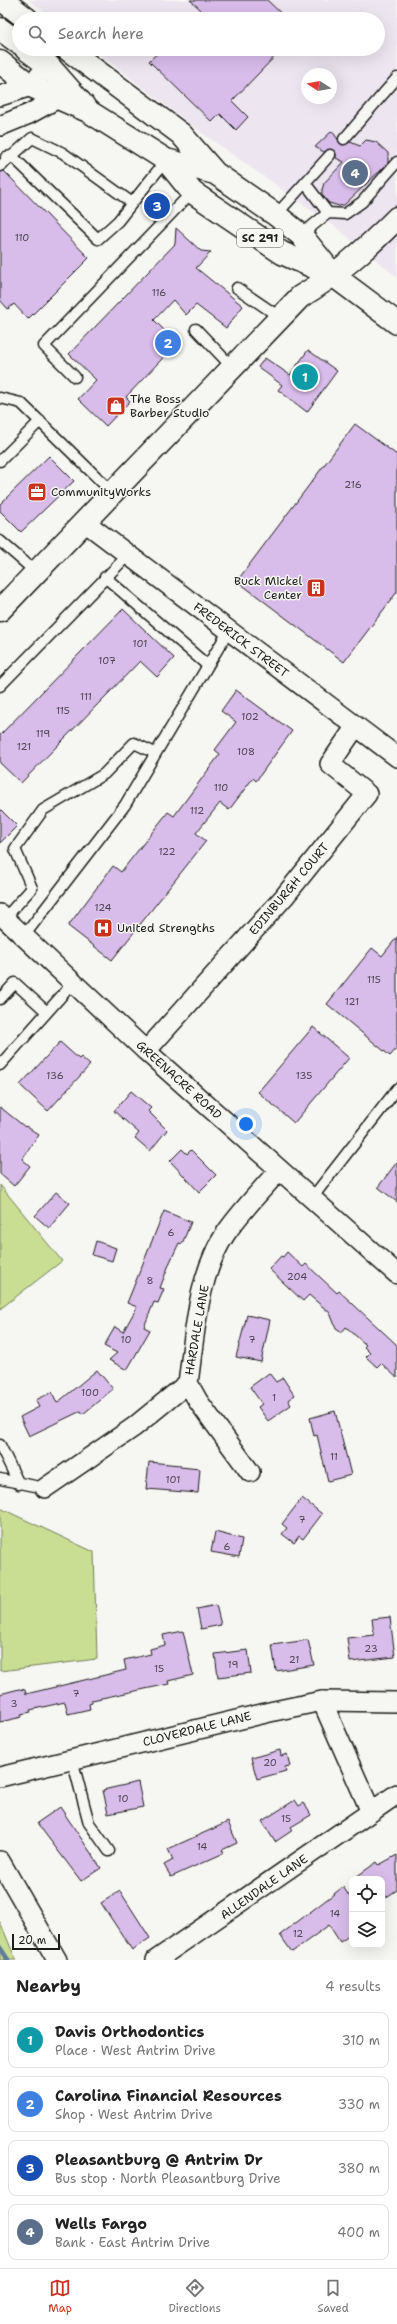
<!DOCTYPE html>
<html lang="en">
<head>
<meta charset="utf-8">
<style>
	:root { --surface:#fff; --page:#f6f6f6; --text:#222; --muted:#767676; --line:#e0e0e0; --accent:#c8321e }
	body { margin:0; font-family:"Shantell Sans",sans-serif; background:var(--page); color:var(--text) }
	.controls { position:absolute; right:12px; bottom:12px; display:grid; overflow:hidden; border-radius:8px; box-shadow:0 4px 16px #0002 }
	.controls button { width:36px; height:36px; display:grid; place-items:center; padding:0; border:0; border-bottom:1px solid var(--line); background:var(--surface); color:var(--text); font:20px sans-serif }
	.compass { position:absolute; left:301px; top:68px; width:36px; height:36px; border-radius:50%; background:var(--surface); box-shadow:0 4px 16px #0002; rotate:281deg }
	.scale { position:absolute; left:12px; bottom:10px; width:48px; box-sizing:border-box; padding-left:4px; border:2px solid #1c1c1c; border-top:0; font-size:11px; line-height:14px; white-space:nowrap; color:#1c1c1c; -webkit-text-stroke:3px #f6f6f2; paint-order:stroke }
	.you { position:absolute; left:246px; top:1124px; width:14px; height:14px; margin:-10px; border:3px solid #fff; border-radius:50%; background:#1a73e8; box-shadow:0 0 0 6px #1a73e833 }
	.badge { display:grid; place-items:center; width:26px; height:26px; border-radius:50%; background:var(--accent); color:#fff; font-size:13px; font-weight:700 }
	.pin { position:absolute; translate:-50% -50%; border:2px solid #fff; box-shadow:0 1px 4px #0006 }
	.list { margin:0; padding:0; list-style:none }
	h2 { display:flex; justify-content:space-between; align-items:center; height:52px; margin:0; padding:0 16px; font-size:17px }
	h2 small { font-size:13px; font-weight:400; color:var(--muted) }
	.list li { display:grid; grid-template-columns:26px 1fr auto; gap:12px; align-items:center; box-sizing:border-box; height:56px; margin:0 8px 8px; padding:0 8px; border:1px solid var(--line); border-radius:8px }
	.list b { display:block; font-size:15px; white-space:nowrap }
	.list p { margin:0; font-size:13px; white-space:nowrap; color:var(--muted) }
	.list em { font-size:13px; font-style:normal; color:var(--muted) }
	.icon { flex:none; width:22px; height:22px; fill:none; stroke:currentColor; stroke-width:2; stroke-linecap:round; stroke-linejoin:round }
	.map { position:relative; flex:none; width:397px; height:1960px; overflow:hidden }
	.search { position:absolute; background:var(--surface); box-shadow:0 4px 16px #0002; left:12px; right:12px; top:12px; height:44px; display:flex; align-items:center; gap:10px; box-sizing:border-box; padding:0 14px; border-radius:22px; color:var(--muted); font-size:15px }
	.sheet { height:308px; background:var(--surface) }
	nav { display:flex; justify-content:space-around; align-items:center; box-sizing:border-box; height:56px; border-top:1px solid var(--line); background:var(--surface); font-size:11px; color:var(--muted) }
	nav a { display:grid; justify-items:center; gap:2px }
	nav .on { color:var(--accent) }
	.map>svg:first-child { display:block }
</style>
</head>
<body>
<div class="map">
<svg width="397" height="1960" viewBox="0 0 397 1960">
	<rect width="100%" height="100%" fill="#f6f6f2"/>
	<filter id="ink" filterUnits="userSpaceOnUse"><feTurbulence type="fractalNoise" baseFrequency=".025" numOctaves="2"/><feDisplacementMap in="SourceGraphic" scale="8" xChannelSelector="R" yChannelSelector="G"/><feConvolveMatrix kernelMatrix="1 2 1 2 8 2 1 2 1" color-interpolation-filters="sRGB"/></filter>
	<g filter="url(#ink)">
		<path fill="#ede5f0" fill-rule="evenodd" d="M29 0H397V277L337 228 198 130 93 49H378V19H54ZM307 74H331V98H307Z"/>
		<path fill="#cade93" stroke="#737d58" d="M0 1185 62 1261 0 1309Z
			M0 1508 94 1552 97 1659 0 1671Z
			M0 1922 16 1960H0Z"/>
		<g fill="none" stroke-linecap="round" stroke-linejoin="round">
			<path stroke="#607d97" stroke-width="5" d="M0 1948 8 1960"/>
		</g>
		<path fill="#d8bcea" stroke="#1c1c1c" d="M190 0H267L287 19H191L200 9Z
			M162 49H282L232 101 248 117 236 130 220 114 212 122 149 61Z
			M332 131 342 145 350 142 360 146 366 140 376 142 388 153V163L385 166 344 205 339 206 329 203 322 195V190L324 183 344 162 336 158V153L332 149 324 152 315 147Z
			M4 171 89 258 28 319 14 304 8 309 0 300V172Z
			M176 228 201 251 211 252 196 268 243 306 226 328 196 305 186 315 173 300 154 320 177 343 126 397 130 401 106 426 78 399 96 380 69 354 175 244Z
			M308 350 337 371 307 412 278 390 282 385 258 367 265 358 290 375Z
			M355 424 397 455V592L344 662 237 581Z
			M49 456 74 481 21 532 0 511V504Z
			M123 609 174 658 157 677 140 661 21 783 0 763V735Z
			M236 690 292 731 256 781 253 778 229 810 220 803 196 833 206 841 112 960 68 926 113 866 121 872 168 812 174 816 220 754 215 750 236 722 221 711Z
			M0 809 17 826 0 843Z
			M397 937V1048L390 1056 327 1004 372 948 382 956Z
			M313 1027 349 1058 294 1123 258 1092Z
			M60 1042 79 1059 81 1057 90 1065 48 1111 20 1085Z
			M131 1091 151 1108 148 1111 167 1130 150 1151 135 1138 139 1133 114 1111Z
			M0 1107 25 1127 26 1126 39 1135 22 1159 30 1166 14 1186 0 1174Z
			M182 1149 187 1154 191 1150 216 1175 199 1192 170 1161Z
			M397 1162V1202L378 1187Z
			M56 1192 70 1203 49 1228 35 1216Z
			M164 1211 191 1222 182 1244 179 1243 170 1262 160 1288 164 1289 158 1303 154 1302 144 1327 150 1330 127 1370 109 1360 117 1353 104 1346 115 1327 123 1332 137 1307 127 1303Z
			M96 1241 116 1248 112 1261 92 1255Z
			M287 1252 303 1267 306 1264 337 1293 339 1291 397 1345V1378L381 1363 377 1367 366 1357 370 1353 364 1347 366 1345 346 1327 342 1332 336 1328 330 1313 309 1295 303 1301 269 1269 281 1256 283 1257Z
			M247 1315 270 1320 261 1362 236 1357Z
			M97 1370 113 1389 83 1414 81 1411 29 1436 20 1417 39 1407 36 1400 52 1392 57 1403Z
			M269 1373 276 1382 283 1378 294 1395 288 1400 291 1405 268 1421 258 1407 262 1404 250 1387Z
			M335 1411 351 1475 328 1481 317 1435 314 1436 310 1418Z
			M149 1462 180 1465V1467L200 1469 198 1493 146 1489Z
			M302 1498 322 1514 303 1539 299 1536 294 1543 282 1534 287 1528 282 1524Z
			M215 1532 242 1539 239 1557 211 1552Z
			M216 1605 221 1625 201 1629 197 1609Z
			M390 1617 395 1657 350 1662 347 1638 374 1635 372 1619Z
			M183 1631 193 1675 168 1681 169 1684 92 1700V1703L89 1704 90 1709 68 1714 65 1702 30 1710 31 1712 21 1714 22 1717 0 1722V1694L19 1689 25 1690 26 1694 126 1670 124 1660 151 1654 150 1649 165 1645 163 1635Z
			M308 1640 314 1665 276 1671 272 1645Z
			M248 1650 251 1673 218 1677 215 1654Z
			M280 1750 281 1756 287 1754 290 1766 285 1767 286 1771 257 1779 251 1758Z
			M138 1782 143 1807 108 1814 103 1790Z
			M295 1800 299 1806 304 1803 311 1815 291 1827 293 1830 275 1842 262 1821Z
			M60 1807 101 1868 81 1881 37 1823Z
			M228 1822 237 1843 222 1850 224 1853 171 1877 164 1865 173 1860 168 1849Z
			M397 1855V1890L382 1900V1879H353L377 1862 379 1865Z
			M343 1887 352 1900V1934L340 1942 329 1925 292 1952 280 1935Z
			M120 1891 150 1938 132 1950 101 1903Z"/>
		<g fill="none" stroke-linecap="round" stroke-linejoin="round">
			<defs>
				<path id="service" d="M344 139 397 78
					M6 157 12 156 32 138 63 153 131 202
					M0 166 12 156 98 239 118 221 166 160
					M305 183 328 213
					M276 215 330 155
					M301 235 328 213 345 214 362 202 397 162
					M237 288 281 318
					M196 329 233 368
					M75 377 44 346 192 192
					M0 398 21 403 114 494
					M0 461 40 421
					M0 541 37 573
					M105 577 207 665
					M0 686 128 555
					M5 918 32 888 15 849 43 810 104 774 134 743 155 753
					M24 936 125 805 229 630
					M0 999 15 983 47 1012
					M0 1065 73 983
					M312 1198 397 1089
					M0 1445 19 1484
					M0 1479 45 1488
					M72 1759 89 1823 109 1851"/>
				<path id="minor" d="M0 96 31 86 48 65
					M0 126 29 114 58 98
					M86 523 397 757
					M0 914 146 1051 397 1274
					M146 1051 284 897 367 794 330 764 356 726
					M188 1383 198 1401 250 1472
					M45 1488 134 1427 188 1383C195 1334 197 1276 226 1233 241 1211 261 1191 279 1170
					M322 1701 371 1812
					M0 1777 274 1711 322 1701 397 1702
					M0 1861 57 1960
					M156 1960 397 1794"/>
				<path id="tertiary" d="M0 610 300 297C338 274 366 249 397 218"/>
				<path id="primary" d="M2 0 27 19
					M0 29 19 43
					M26 49 48 65 84 106
					M67 49 181 134 215 173
					M0 62 31 86 88 111 166 160 192 192 282 253 334 276
					M166 160 215 173 276 215 301 235 334 276 397 323"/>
			</defs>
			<use href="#service" stroke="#1c1c1c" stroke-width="13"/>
			<use href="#minor" stroke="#1c1c1c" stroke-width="22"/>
			<use href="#tertiary" stroke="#1c1c1c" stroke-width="25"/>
			<use href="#primary" stroke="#1c1c1c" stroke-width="25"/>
			<use href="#service" stroke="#f6f6f2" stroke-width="10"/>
			<use href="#minor" stroke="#f6f6f2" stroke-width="19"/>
			<use href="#tertiary" stroke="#f6f6f2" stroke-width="22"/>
			<use href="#primary" stroke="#f6f6f2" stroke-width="22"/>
		</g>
	</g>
	<defs>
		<symbol id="shop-square" viewBox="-11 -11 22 22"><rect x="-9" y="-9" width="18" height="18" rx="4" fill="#c8321e" stroke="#f6f6f2"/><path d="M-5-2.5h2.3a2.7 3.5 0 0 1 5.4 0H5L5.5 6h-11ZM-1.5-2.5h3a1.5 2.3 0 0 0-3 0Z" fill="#fff"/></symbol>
		<symbol id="office-square" viewBox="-11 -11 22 22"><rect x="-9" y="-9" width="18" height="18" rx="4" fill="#c8321e" stroke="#f6f6f2"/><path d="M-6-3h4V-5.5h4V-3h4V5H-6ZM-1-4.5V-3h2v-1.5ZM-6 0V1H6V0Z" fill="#fff"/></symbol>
		<symbol id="building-square" viewBox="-11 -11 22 22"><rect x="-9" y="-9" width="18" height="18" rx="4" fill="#c8321e" stroke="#f6f6f2"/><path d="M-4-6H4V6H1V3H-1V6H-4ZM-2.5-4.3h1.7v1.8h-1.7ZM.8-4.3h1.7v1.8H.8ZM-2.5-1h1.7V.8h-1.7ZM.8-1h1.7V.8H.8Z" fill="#fff"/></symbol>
		<symbol id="hospital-square" viewBox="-11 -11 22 22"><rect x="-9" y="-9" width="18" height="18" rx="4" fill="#c8321e" stroke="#f6f6f2"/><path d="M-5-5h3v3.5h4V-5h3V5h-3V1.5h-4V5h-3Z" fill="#fff"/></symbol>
	</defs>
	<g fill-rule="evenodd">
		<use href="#shop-square" x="105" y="395" width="22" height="22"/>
		<use href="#office-square" x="26" y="481" width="22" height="22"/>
		<use href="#building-square" x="305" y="577" width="22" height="22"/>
		<use href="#hospital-square" x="92" y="917" width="22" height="22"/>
	</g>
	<g text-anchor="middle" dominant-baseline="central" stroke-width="3" stroke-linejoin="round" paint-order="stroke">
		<g font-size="10" fill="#4b4450">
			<text x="22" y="237">110</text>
			<text x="159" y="292">116</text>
			<text x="353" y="484">216</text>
			<text x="140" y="643">101</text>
			<text x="107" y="660">107</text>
			<text x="86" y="696">111</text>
			<text x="63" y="710">115</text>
			<text x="250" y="716">102</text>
			<text x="43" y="733">119</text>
			<text x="24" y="746">121</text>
			<text x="246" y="751">108</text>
			<text x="221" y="787">110</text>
			<text x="197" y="810">112</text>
			<text x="167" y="851">122</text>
			<text x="103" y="907">124</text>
			<text x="374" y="979">115</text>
			<text x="352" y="1001">121</text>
			<text x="55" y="1075">136</text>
			<text x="304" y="1075">135</text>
			<text x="171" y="1232">6</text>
			<text x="297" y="1276">204</text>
			<text x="150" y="1280">8</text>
			<text x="126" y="1339">10</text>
			<text x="252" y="1339">7</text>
			<text x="90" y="1392">100</text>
			<text x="274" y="1397">1</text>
			<text x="334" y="1456">11</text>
			<text x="173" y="1479">101</text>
			<text x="302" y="1519">7</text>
			<text x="227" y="1546">6</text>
			<text x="371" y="1648">23</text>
			<text x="294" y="1659">21</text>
			<text x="233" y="1664">19</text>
			<text x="159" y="1668">15</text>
			<text x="76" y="1693">7</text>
			<text x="14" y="1703">3</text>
			<text x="270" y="1762">20</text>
			<text x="123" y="1798">10</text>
			<text x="286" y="1818">15</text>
			<text x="202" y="1846">14</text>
			<text x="335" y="1913">14</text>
			<text x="298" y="1933">12</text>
		</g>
		<rect fill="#f6f6f2" stroke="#5d5d5c" stroke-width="1" x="237" y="229" width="46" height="18" rx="3"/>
		<g font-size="11" font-weight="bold" fill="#1c1c1c">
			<text x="260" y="238">SC 291</text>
		</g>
		<g font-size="12" fill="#1c1c1c" stroke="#f6f6f2" text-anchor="start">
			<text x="130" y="399">The Boss<tspan x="130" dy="14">Barber Studio</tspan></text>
			<text x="51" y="492">CommunityWorks</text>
			<text x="302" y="581" text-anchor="end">Buck Mickel<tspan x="302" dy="14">Center</tspan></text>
			<text x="117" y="928">United Strengths</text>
		</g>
		<g font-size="12" fill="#1c1c1c" stroke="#f6f6f2">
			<text transform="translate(241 640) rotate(37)">FREDERICK STREET</text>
			<text transform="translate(289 889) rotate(-50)">EDINBURGH COURT</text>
			<text transform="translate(179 1080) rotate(42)">GREENACRE ROAD</text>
			<text transform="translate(197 1330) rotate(-80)">HARDALE LANE</text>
			<text transform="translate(197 1729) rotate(-14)">CLOVERDALE LANE</text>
			<text transform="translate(264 1887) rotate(-35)">ALLENDALE LANE</text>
		</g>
	</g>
</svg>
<div class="controls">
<button><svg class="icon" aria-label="locate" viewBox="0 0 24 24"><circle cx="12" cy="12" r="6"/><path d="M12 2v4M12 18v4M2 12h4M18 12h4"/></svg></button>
<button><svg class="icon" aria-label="layers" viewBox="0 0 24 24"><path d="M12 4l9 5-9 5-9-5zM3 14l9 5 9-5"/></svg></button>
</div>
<svg class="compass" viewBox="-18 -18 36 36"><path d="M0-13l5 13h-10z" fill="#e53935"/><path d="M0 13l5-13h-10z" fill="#767676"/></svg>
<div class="scale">20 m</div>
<div class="you"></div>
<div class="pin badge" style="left:305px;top:377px;background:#0f9aa8">1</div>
<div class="pin badge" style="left:168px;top:343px;background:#3f7fe0">2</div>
<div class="pin badge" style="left:157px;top:206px;background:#1a4fb4">3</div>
<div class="pin badge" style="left:355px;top:173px;background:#5c6f8a">4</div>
<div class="search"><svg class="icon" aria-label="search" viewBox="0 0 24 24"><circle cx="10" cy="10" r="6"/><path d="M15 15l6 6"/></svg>Search here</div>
</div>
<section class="sheet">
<h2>Nearby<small>4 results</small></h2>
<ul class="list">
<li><span class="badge" style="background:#0f9aa8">1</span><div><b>Davis Orthodontics</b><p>Place · West Antrim Drive</p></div><em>310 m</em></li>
<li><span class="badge" style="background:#3f7fe0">2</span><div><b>Carolina Financial Resources</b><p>Shop · West Antrim Drive</p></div><em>330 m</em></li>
<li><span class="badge" style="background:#1a4fb4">3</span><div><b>Pleasantburg @ Antrim Dr</b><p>Bus stop · North Pleasantburg Drive</p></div><em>380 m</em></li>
<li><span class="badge" style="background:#5c6f8a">4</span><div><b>Wells Fargo</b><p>Bank · East Antrim Drive</p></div><em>400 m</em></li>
</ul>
</section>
<nav>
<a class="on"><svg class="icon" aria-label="map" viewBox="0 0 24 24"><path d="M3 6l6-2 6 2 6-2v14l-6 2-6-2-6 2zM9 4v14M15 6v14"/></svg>Map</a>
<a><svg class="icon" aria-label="directions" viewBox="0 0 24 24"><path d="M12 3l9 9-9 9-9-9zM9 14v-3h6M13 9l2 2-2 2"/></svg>Directions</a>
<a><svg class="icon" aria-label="saved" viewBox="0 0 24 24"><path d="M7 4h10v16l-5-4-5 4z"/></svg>Saved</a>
</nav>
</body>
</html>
